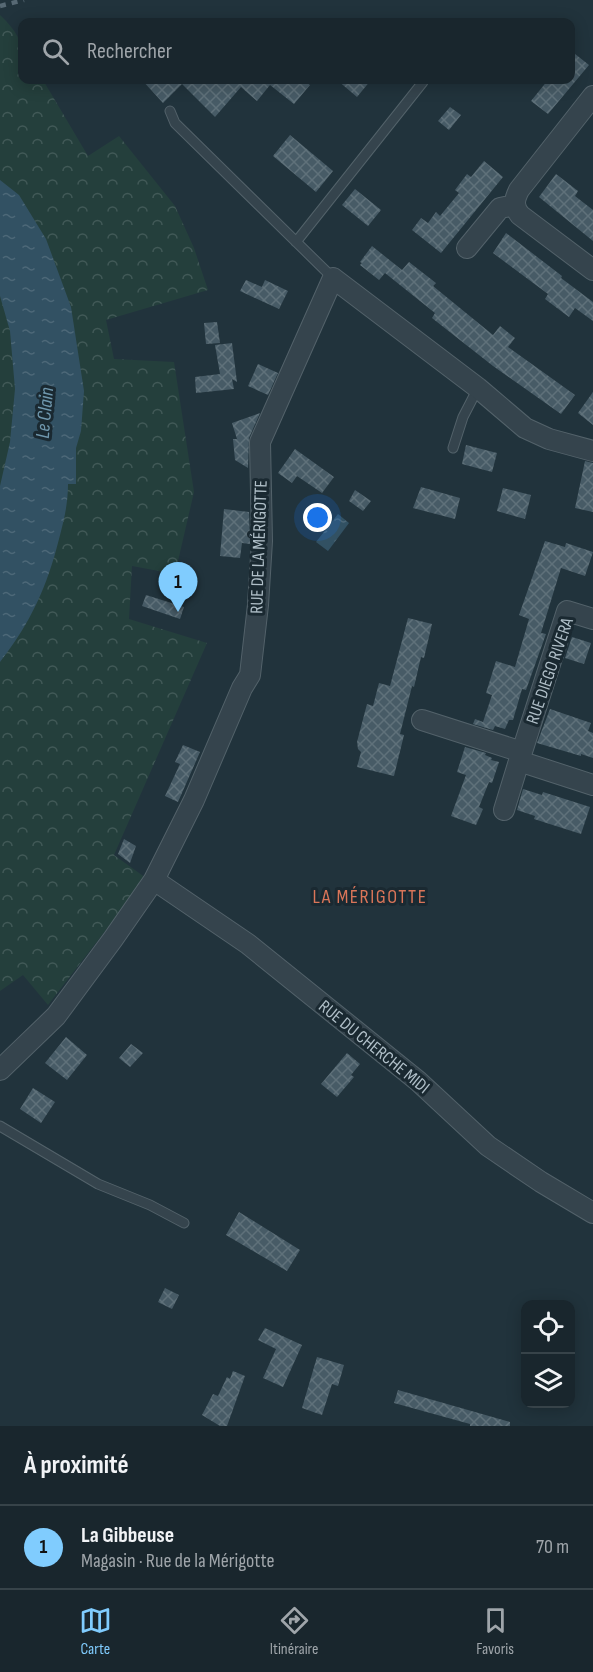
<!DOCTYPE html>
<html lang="fr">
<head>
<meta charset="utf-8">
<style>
	:root { --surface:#19262d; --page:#222e35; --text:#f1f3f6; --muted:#9fa5aa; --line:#374349; --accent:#80ccfe }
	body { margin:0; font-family:"Sofia Sans Condensed",sans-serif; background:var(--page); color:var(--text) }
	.controls { position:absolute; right:18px; bottom:18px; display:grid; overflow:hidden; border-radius:12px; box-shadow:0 3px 15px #0003 }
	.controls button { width:54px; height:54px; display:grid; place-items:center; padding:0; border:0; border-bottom:2px solid var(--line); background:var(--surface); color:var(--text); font:30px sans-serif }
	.you { position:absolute; left:318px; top:518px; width:21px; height:21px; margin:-15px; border:4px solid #fff; border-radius:50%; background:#1a73e8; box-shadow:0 0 0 9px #1a73e833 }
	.badge { display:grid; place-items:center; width:39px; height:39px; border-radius:50%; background:var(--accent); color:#111; font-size:20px; font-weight:700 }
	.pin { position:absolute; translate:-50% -50px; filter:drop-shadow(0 2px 3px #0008) }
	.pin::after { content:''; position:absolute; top:32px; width:21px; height:18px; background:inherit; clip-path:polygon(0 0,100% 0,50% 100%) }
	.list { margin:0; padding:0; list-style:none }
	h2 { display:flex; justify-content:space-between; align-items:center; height:78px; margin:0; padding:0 24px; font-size:26px }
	h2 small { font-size:20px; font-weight:400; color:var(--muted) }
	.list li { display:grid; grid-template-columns:39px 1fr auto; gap:18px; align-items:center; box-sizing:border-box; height:84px; padding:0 24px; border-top:2px solid var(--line) }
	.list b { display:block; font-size:22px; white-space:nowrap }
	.list p { margin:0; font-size:20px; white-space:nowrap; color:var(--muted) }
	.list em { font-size:20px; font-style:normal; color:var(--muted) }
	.icon { flex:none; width:33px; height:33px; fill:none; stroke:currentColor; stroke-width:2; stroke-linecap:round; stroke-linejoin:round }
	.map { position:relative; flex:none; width:593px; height:1426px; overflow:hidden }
	.search { position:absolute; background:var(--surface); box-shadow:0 3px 15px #0003; left:18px; right:18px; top:18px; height:66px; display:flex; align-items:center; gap:15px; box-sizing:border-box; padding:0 21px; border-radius:12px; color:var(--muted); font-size:22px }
	.sheet { height:162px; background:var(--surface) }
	nav { display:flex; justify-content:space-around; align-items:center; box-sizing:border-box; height:84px; border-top:2px solid var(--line); background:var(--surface); font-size:16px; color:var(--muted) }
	nav a { display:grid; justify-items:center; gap:3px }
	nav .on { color:var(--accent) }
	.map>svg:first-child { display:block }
</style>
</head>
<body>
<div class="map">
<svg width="593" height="1426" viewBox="0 0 593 1426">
	<defs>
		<pattern id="forest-crowns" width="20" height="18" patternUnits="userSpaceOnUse" patternTransform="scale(1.5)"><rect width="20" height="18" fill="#243f3c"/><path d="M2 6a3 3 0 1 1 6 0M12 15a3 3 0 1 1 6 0" fill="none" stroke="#415957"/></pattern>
		<pattern id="water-ripples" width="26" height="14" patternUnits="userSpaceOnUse" patternTransform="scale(1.5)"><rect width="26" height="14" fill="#325163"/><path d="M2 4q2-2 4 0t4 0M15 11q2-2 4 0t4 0" fill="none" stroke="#4d6878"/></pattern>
		<pattern id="building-cross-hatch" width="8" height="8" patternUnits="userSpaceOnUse" patternTransform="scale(1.5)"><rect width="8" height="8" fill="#475b66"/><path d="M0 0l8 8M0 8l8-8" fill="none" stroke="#5f717a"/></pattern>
	</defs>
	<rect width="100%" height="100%" fill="#21333c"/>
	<path fill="url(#forest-crowns)" d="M0 15C25 39 22 47 22 80H43L88 156 119 136 175 206 194 248 208 290 106 320 114 359 174 362 194 492 175 574 132 566 129 619 207 643 114 855 146 878 48 1005 23 975 0 991Z"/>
	<path fill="url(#water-ripples)" d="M0 180 19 195 46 239 71 307 84 391 81 431 76 448V484H68C68 504 64 520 59 539 47 587 31 622 0 662V486L10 442 15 389 10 331 0 296Z
		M338 514 349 523 328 551 316 542Z"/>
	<path fill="url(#building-cross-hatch)" d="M570 50 589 65 548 114 531 101 548 80H570Z
		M142 80H303L310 85 294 104 270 85 257 101 241 87 215 117 182 84 163 103Z
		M337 80H371L357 97Z
		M450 107 461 115 449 130 438 121Z
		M290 135 333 171 316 192 273 156Z
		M484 161 503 177 441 253 412 230 421 218 428 223 436 212 440 216 459 193 455 190 467 174 471 177Z
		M556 174 578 191 575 196 593 210V241L539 197Z
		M355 189 381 210 368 226 342 205Z
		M506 233 562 276 561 278 593 302V321L575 308 569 317 545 299 548 294 493 253Z
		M372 246 402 270 409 262 436 283 433 286 493 335 500 326 515 338 508 347 575 395 561 414 493 366 432 318 435 313 385 273 379 280 360 265 362 263 360 262Z
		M246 280 262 287 265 280 288 291 279 309 240 291Z
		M217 322 220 343 206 344 204 323Z
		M232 343 237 382 232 379 234 389 196 393 195 377 220 374 215 345Z
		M258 364 278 373 268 395 248 386Z
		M593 392V425L578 413Z
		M260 413 249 438 248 468 235 460 233 439H237L232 423Z
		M466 445 497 453 492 472 462 464Z
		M295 449 334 477 322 493 297 476 292 483 278 473Z
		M585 461 593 463V512L575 508Z
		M421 487 460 498 455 519 413 508Z
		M503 488 531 495 525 519 497 511Z
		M355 490 371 501 363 511 349 501Z
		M224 509 249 512 250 544 242 543 240 558 220 556Z
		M545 541 565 547 566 543 593 552 585 576 561 568 541 633 546 634 526 690 522 689 513 720H509L505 729 495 726 493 730 473 724 475 719 483 722 492 695 486 693 496 661 515 667 529 619 519 615Z
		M146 595 184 607 180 619 142 606Z
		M408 618 432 624 424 658 421 657 414 687 412 686 400 734 404 735 394 776 357 767 361 752 358 749 357 742 367 704 373 706 379 683 390 686Z
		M572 637 591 643 584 664 565 658Z
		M550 709 591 723 588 731 593 733V758L581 754V756L537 743Z
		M183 745 200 752 178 802 165 796 180 764 175 762Z
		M465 747 486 753 485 755 492 758 491 760 499 762 492 783 489 782 479 807 483 809 476 825 451 816 466 775 457 772Z
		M523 789 542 795 543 792 590 807 581 834 534 819 535 816 517 810Z
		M124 839 136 846 130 863 118 854Z
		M66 1037 87 1055 67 1080 45 1063Z
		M131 1044 143 1053 130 1067 119 1058Z
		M347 1053 360 1064 351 1075 354 1077 337 1097 321 1084Z
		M33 1088 55 1102 41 1123 20 1109Z
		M239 1212 300 1250 287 1271 226 1235Z
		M165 1288 179 1295 172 1309 158 1302Z
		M265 1328 302 1345 283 1387 263 1378 276 1349 258 1340Z
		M317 1357 344 1365 338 1386 332 1384 322 1415 302 1408Z
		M233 1371 245 1376 227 1426H220L202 1415 213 1394 218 1396 227 1377 230 1379Z
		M398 1390 510 1422V1426H470V1424L394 1403Z"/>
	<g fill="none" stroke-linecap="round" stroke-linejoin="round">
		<defs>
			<path id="service" d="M170 111 175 123 333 278
				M296 242 423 82
				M453 448 463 417 478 388
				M0 1126 98 1184 150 1205 184 1223"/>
			<path id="minor" d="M593 96 519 190C514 200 513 206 520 215L593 270
				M467 248 500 208 515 205
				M593 619 567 611 519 761 593 785
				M422 720 522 752
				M504 810 519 761
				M154 880 248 944 418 1081 488 1146 541 1182 593 1213
				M0 1070 56 1016 113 939 154 880 194 800 242 688 250 675 258 605 262 541 260 442 333 278 478 388 525 428 549 439 593 451"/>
		</defs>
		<use href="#service" stroke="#53626a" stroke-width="11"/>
		<use href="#minor" stroke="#53626a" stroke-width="22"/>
		<use href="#service" stroke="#35444d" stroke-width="9"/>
		<use href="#minor" stroke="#35444d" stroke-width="20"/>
		<path stroke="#576974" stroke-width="4.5" stroke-dasharray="6 6" stroke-linecap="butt" d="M0 6 24 0"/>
	</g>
	<g text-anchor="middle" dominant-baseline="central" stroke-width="6" stroke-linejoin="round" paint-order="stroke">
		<g font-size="18" fill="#b0bfc8" stroke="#1a2931">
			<text transform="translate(259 547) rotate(-88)">RUE DE LA MÉRIGOTTE</text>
			<text transform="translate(550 671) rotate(-71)">RUE DIEGO RIVERA</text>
			<text transform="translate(374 1047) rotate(39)">RUE DU CHERCHE MIDI</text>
		</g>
		<g font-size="20" font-style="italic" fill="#6f97ad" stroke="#1a2931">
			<text transform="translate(45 413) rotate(-85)">Le Clain</text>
		</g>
		<g font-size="20" letter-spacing="1.5" fill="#da7559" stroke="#1a2931">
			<text x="370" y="897">LA MÉRIGOTTE</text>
		</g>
	</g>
</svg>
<div class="controls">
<button><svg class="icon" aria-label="locate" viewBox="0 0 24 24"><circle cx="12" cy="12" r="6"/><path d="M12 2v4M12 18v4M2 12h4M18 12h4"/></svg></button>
<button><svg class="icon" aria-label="layers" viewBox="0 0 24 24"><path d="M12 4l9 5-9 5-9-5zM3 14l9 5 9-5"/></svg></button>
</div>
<div class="you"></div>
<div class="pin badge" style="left:178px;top:612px">1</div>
<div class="search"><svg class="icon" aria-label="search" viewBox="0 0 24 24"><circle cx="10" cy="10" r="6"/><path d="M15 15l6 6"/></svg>Rechercher</div>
</div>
<section class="sheet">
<h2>À proximité<small></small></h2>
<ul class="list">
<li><span class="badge">1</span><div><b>La Gibbeuse</b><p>Magasin · Rue de la Mérigotte</p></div><em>70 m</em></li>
</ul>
</section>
<nav>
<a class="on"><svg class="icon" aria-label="map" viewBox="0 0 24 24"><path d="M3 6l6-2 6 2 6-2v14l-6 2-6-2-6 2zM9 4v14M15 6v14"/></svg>Carte</a>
<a><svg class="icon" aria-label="directions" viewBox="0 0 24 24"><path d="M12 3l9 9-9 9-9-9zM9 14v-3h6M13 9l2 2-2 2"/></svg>Itinéraire</a>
<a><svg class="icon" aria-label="saved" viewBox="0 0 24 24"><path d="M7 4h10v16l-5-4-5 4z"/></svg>Favoris</a>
</nav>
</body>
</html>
